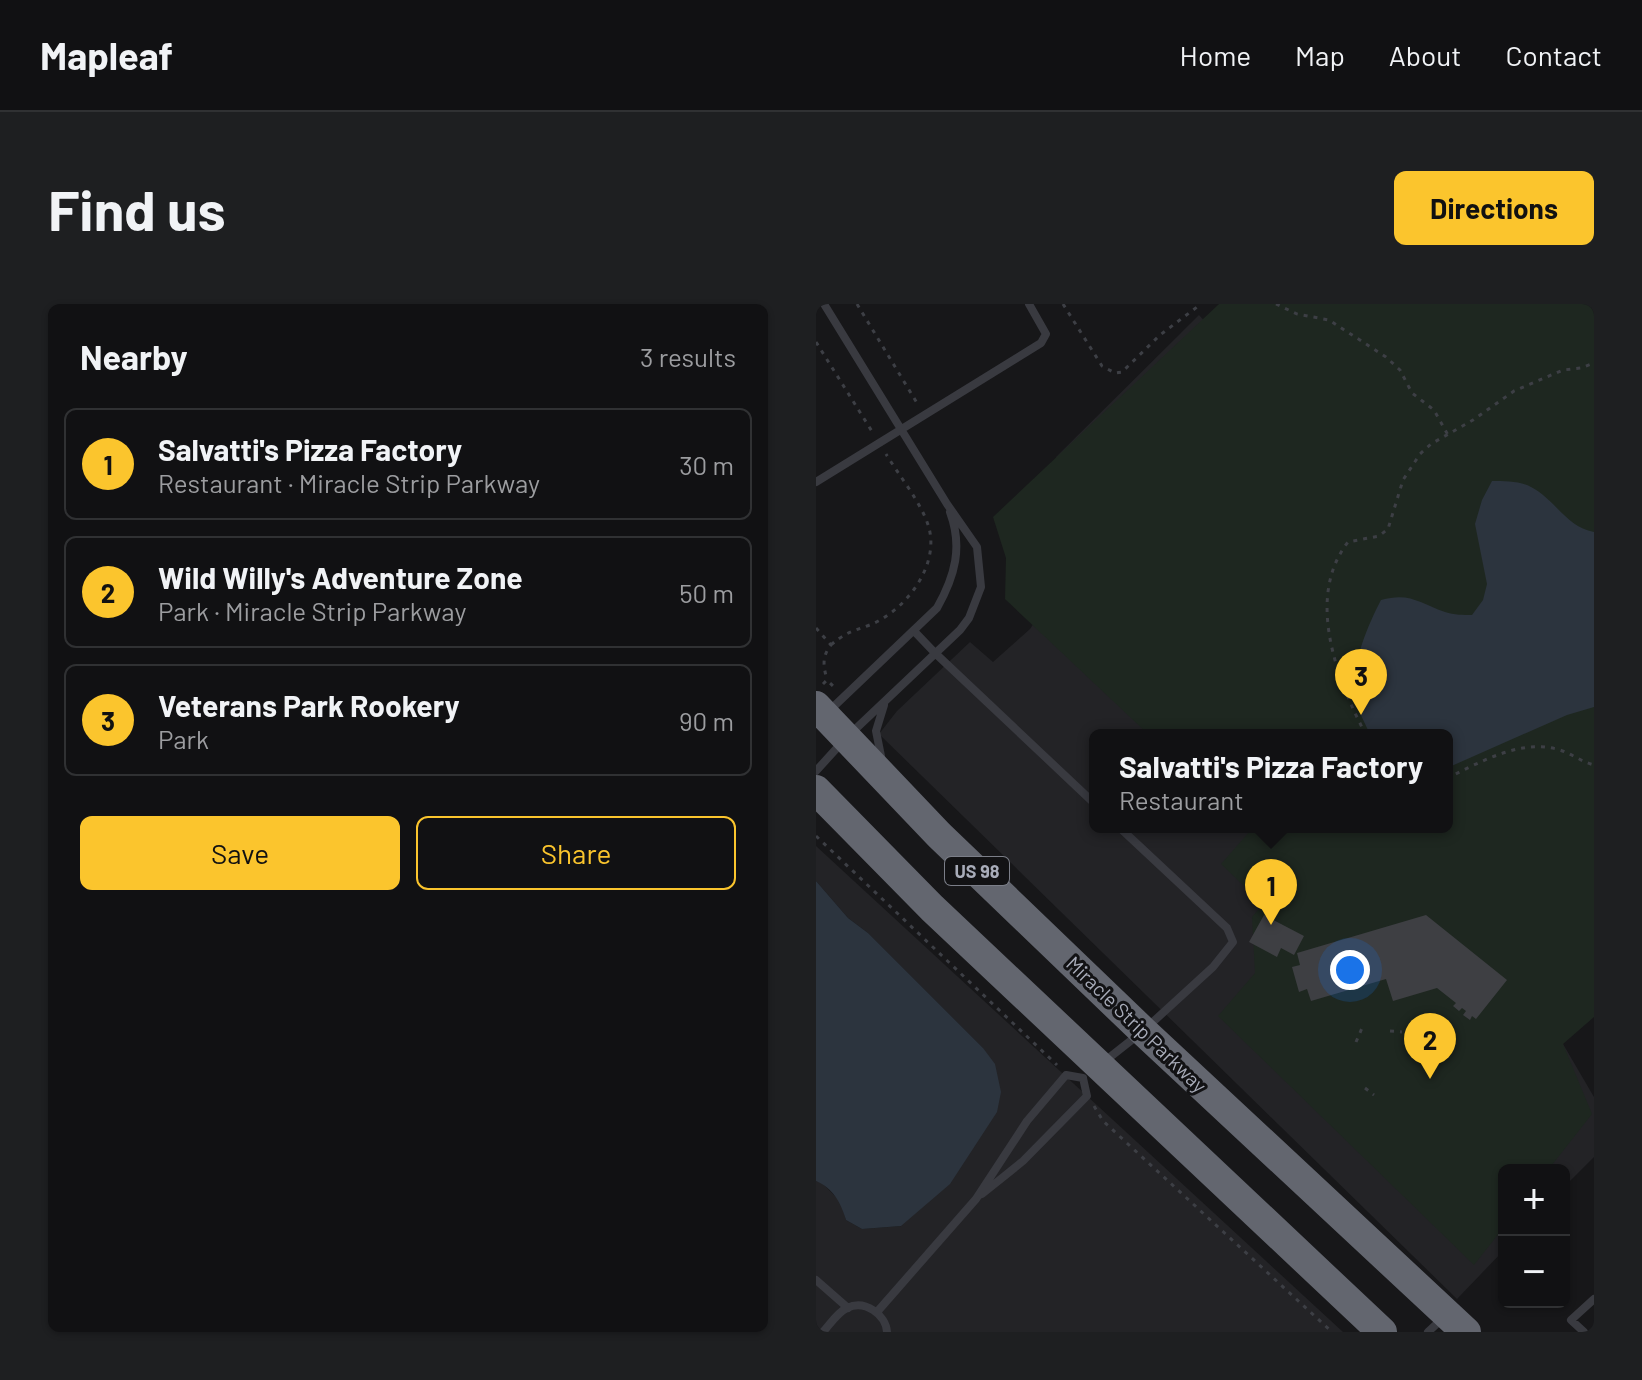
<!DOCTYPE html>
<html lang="en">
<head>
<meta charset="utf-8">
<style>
	:root { --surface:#111113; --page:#1e1f21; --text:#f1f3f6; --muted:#9c9da0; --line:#303133; --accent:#fbc52d }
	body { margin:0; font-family:Barlow,sans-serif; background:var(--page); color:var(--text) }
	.controls { position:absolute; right:24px; bottom:24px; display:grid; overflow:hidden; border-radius:12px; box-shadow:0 2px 6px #0004 }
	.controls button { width:72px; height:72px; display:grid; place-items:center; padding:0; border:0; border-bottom:2px solid var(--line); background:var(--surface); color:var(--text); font:40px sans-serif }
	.you { position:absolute; left:534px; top:666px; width:28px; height:28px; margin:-20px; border:6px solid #fff; border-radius:50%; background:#1a73e8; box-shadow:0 0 0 12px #1a73e833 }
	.badge { display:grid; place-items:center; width:52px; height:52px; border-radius:50%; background:var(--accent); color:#111; font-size:26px; font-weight:700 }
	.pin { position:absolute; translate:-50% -66px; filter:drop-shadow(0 2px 4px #0008) }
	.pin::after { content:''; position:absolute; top:42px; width:28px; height:24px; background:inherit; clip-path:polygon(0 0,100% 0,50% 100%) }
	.popup { position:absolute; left:273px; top:425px; width:364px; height:104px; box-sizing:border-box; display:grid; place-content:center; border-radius:12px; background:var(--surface); filter:drop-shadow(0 2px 6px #0005); font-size:26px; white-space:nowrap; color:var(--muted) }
	.popup b { font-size:30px; color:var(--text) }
	.popup::after { content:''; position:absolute; left:50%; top:100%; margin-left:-16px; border:16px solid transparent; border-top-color:var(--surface) }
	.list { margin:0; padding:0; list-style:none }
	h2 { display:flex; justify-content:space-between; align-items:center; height:104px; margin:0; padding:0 32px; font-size:34px }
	h2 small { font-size:26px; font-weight:400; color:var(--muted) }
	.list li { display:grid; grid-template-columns:52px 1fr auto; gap:24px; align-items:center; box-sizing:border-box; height:112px; margin:0 16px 16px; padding:0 16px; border:2px solid var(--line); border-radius:12px }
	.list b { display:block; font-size:30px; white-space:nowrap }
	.list p { margin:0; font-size:26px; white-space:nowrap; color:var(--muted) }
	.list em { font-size:26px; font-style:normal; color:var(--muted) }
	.actions { display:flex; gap:16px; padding:24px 32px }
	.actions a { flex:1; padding:18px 0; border:2px solid var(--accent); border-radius:12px; text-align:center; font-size:28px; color:var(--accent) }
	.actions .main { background:var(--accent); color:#111 }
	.map { position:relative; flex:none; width:778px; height:1028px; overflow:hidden; border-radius:12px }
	header { display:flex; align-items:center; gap:48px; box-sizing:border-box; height:112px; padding:0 40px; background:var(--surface); border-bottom:2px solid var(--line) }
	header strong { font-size:38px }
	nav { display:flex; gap:44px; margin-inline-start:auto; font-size:28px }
	.intro { display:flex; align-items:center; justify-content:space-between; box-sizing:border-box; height:192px; padding:0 48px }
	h1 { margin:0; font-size:56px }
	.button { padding:20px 36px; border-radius:12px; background:var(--accent); color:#111; font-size:28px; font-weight:700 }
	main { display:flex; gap:48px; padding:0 48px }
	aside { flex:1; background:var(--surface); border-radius:12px; box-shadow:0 2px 6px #0004 }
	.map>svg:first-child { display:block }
</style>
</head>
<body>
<header>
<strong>Mapleaf</strong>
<nav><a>Home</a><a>Map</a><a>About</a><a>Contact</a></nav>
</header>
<div class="intro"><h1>Find us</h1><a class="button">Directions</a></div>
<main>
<aside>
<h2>Nearby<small>3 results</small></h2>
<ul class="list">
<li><span class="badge">1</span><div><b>Salvatti's Pizza Factory</b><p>Restaurant · Miracle Strip Parkway</p></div><em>30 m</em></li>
<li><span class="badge">2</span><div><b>Wild Willy's Adventure Zone</b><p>Park · Miracle Strip Parkway</p></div><em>50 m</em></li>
<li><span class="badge">3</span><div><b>Veterans Park Rookery</b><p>Park</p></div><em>90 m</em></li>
</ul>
<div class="actions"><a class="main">Save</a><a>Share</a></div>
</aside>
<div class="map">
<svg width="778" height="1028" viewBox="0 0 778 1028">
	<rect width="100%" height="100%" fill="#171719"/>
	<path fill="#232326" d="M383 11 548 193 509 431H279V523H529L747 740 778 793V853L748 883V866H688V946L641 995 63 430 81 407 154 338 177 358 214 325 287 213 240 153Z
		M0 542 527 1028H0V877L6 879 25 898 30 916 46 925 85 922 167 744 52 629 32 614 0 577Z"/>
	<path fill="#1e2720" d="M403 0H778V713L747 740 776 810 732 866H688V923L658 961 402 712 439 669 436 613 447 600 405 560 434 527 431 523H631V431H333L189 295 190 254 177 213Z"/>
	<path fill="#2c343e" d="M676 177C689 177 704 177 715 183 739 195 750 223 778 228V403L751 411 631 464V431H554C549 418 539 402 538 389 537 357 551 323 565 296 594 288 603 299 629 308 638 311 648 311 656 311L667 296 671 280 659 220 666 196Z
		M0 577 32 614 52 629 167 744 179 760 185 788 181 808 134 880 85 922 46 925 30 916C25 899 17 884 0 877Z"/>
	<path fill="#3e3f43" d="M448 611 488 632 478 651 465 644 461 653 433 638Z
		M610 611 691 676 660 715 656 712 654 716 647 711 650 707 646 704 643 707 637 702 640 699 621 684 577 697 570 675 495 697 491 685 483 688 476 663 484 661 481 649Z"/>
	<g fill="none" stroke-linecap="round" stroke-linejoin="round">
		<path stroke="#3d3f45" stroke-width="3" stroke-dasharray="4 6" stroke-linecap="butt" d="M41 0 101 99
			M247 0 286 62 299 69 306 68 344 31 385 0
			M460 0 481 10 513 16 570 53 584 66 596 89 618 106 632 131
			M0 38 57 129
			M0 324 15 341C6 352 7 362 11 375
			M15 341C36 322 48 327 69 313 97 295 122 258 113 224 107 201 82 170 70 150
			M7 380 11 376 19 384
			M550 431C521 376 489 293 532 238L563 232 572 225 587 176 604 150 615 140 657 116 698 87 747 66 765 64 778 59
			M631 474C665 458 705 434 744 446 756 450 766 458 778 461
			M0 532 241 761
			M574 727 586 728
			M540 738 546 724
			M549 784 558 791
			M278 802 287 817 516 1028"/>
		<path stroke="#393a40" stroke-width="8" d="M0 178 225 39 230 30 213 0
			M98 327 119 349 279 500
			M13 407 121 304C139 272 147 243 134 208
			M66 457 60 427 68 401
			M0 467 30 434 144 326 153 314 165 283 161 243 131 200 8 0
			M289 757 327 727 397 663 417 638 411 624 303 523
			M166 890 207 857 271 792 267 774
			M0 976 32 1004
			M61 1008 160 895 211 817 250 771 267 774
			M7 1028C14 1020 22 1008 31 1004 49 995 70 1011 71 1028
			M612 1028 626 1015
			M768 1028 755 1016 778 995"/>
		<path stroke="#63666f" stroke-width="30" d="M0 402 123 531 327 727 650 1028
			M0 486 116 604 566 1028"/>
	</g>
	<g text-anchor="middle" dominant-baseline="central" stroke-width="6" stroke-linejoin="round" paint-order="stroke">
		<rect fill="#121214" stroke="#7b7e88" stroke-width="2" x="129" y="553" width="64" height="28" rx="6"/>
		<g font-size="18" font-weight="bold" fill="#a8acb9">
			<text x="161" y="567">US 98</text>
		</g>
		<g font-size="20" fill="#a8acb9" stroke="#121214">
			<text transform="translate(321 720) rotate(44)">Miracle Strip Parkway</text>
		</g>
	</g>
</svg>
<div class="controls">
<button>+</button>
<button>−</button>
</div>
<div class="you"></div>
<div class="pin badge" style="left:455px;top:621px">1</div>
<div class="popup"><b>Salvatti's Pizza Factory</b>Restaurant</div>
<div class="pin badge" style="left:614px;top:775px">2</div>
<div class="pin badge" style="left:545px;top:411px">3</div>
</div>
</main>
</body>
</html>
